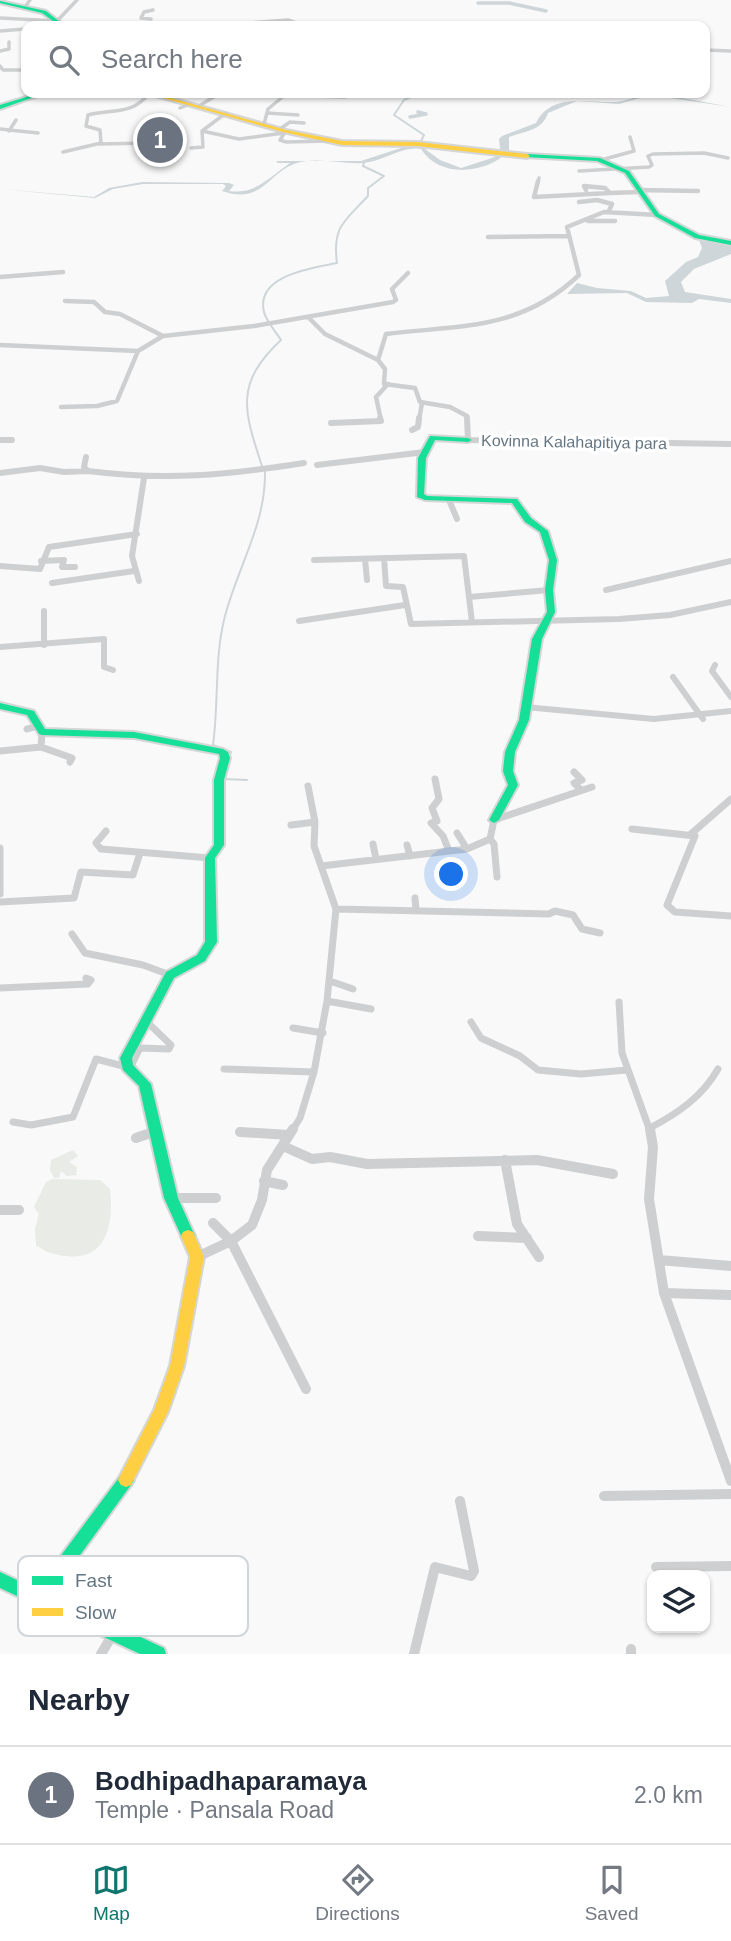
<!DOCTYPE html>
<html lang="en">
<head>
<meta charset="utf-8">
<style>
	:root { --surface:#fff; --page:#f6f6f7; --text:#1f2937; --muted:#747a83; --line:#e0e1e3; --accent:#0f766e }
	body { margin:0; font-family:Helvetica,sans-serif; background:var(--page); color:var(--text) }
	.controls { position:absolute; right:21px; bottom:21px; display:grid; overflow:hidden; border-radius:14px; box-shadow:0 2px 5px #0004 }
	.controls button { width:63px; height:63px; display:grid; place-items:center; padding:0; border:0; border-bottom:2px solid var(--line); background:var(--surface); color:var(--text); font:35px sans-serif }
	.you { position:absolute; left:452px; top:875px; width:24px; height:24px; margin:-18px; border:5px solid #fff; border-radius:50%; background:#1a73e8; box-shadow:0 0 0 10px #1a73e833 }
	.badge { display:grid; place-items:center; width:46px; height:46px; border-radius:50%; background:var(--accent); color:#fff; font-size:23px; font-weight:700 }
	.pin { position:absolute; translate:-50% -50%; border:4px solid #fff; box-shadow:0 2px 7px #0006 }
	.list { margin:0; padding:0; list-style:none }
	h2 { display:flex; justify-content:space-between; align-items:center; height:91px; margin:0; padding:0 28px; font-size:30px }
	h2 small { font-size:23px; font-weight:400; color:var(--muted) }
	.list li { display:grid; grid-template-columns:46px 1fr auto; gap:21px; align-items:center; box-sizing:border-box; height:98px; padding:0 28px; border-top:2px solid var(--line) }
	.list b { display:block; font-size:26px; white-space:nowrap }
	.list p { margin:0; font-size:23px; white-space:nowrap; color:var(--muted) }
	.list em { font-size:23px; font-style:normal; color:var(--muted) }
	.icon { flex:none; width:38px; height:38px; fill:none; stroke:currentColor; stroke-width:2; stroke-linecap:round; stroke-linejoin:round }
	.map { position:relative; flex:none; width:731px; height:1654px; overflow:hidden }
	.search { position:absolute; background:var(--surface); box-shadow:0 2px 5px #0004; left:21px; right:21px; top:21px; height:77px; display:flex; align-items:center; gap:18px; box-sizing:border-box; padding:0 24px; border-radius:14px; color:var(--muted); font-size:26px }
	.sheet { height:189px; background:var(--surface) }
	nav { display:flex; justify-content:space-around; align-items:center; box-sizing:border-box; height:98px; border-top:2px solid var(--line); background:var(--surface); font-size:19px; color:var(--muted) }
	nav a { display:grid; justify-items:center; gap:4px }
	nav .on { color:var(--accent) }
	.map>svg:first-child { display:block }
</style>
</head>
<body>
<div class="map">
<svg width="731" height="1654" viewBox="0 0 731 1654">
	<rect width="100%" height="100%" fill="#f9f9f9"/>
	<path fill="#e8ebe6" d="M73 1150 78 1156 69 1162 77 1167 76 1175 67 1176 61 1171 59 1178H54L50 1170 51 1160Z
		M52 1179 100 1180 110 1189C115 1233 102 1268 51 1253 44 1252 43 1248 36 1246L35 1229 39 1214 34 1207 46 1182Z"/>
	<path fill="#ced6d9" d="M655 93 731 107 650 95 619 104 577 101 548 113C542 131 525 131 509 137V151C486 174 440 179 421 149 402 146 384 161 364 163 342 165 316 156 294 164 267 174 262 205 222 191L226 186 223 184H143L113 189 95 198 0 189 94 197 109 188 142 182 229 183 234 185 229 191C255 195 270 177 290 163H278L276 161H361L407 146H421L440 160 461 168 495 157 500 148 499 139 502 136 536 123C551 92 588 103 616 102 629 101 641 94 655 93Z
		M699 240 731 245V254L694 269 681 282 685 292 731 299V303L699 299 692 303 646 302 627 293 567 294 577 283 597 288 631 291 646 298 669 296 665 281 686 262 698 257 702 248Z"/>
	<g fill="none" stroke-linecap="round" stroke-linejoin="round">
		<path stroke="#ced6d9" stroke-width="2" d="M420 93 404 100 394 115 424 135 420 143
			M262 466C244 411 234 384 281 340 276 332 266 321 264 312 255 275 313 268 337 263 332 226 345 221 368 196V188L384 176 363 166 364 162
			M229 758 231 752 213 745C219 702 214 658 225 616 238 566 266 524 265 471
			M224 779 247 780"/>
		<path stroke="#ced6d9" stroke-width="3.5" d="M478 3H509L546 11
			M410 117 426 114 418 112"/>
		<defs>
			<path id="fast" d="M0 1 46 11 65 26H60L42 13 0 3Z
				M39 93H46L0 109V105Z
				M527 154 600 158 629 171 659 214 699 235 731 241V245L695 238 655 216 625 173 597 161 525 157V155Z
				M430 436 468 438 472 440 468 442 435 440 426 458 424 494 427 496 517 499 531 518 548 531 557 560 553 590 555 612 542 639 529 720 515 752 513 771 518 785 499 820 494 823 489 820 508 785 503 771 505 752 519 720 532 639 547 612 545 590 549 560 540 532 525 522 512 503 425 500 417 497 418 458Z
				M0 703 34 711 45 729 134 732 223 749 228 752 230 758 224 780V845L215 858 217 942 205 961 174 978 132 1058 133 1065 151 1084 178 1198 195 1236 193 1240 188 1242 183 1240 164 1198 139 1086 123 1070 120 1058 166 972 197 955 205 942V858L214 845V780L220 758 219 754 134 738 42 735 39 734 27 715 0 709Z
				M126 1473 131 1475 134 1480 131 1485 51 1595 164 1648 166 1654H140L0 1588V1572L36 1589 121 1475Z"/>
			<path id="slow" d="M145 93H153L286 130 342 141 417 142 527 154 530 156 527 158 417 146 342 145 283 132Z
				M188 1230 193 1232 204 1257 184 1366 168 1412 131 1485 126 1487 121 1485 118 1480 154 1410 170 1366 190 1257 181 1236 183 1232Z"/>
		</defs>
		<use href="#fast" stroke="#d5d6d7" stroke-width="4"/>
		<use href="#slow" stroke="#d5d6d7" stroke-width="4"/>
		<path stroke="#cecfd0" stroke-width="3.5" d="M25 7 30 0
			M0 18 57 21 77 0
			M151 19 141 18 144 12 153 10
			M92 26H209
			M209 26 288 20 304 26
			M0 31 25 29
			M705 50 731 51
			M0 51 9 49V42
			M0 66 3 70H26
			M283 95 345 97
			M199 106 220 93
			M180 108 190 104
			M267 113 298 115
			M264 124 268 109 285 95
			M0 129 38 133
			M280 129 290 122 304 123
			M9 131 16 120
			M202 131 239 139 284 133
			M285 132 280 140 286 142 329 141
			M99 144 150 143
			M191 148 203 147 202 131 226 113
			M63 152 101 143 100 130 86 126 88 115C111 109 134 115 149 93
			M601 160 634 151 630 137
			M579 171 649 167 652 165 648 156 653 154 704 153 728 158
			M538 183 539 178"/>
		<path stroke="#cecfd0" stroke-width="4.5" d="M538 181 534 197 610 193
			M586 190 584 186 605 188 610 193 640 192
			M638 190 698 191
			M579 202 597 200 612 204 609 211
			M588 221H615
			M488 237 569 236
			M0 277 63 272
			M65 301 94 302 105 312 120 314 163 336
			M308 317 325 334 378 360 385 369 384 384 415 388 420 402 450 407 467 416V420
			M0 345 138 351 163 336 254 326 393 302 396 300 392 289 408 273
			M378 360 386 334C460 325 520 331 579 275L567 227 604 212 657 215
			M61 407 97 406 117 401 138 351
			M381 420 376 397 388 384
			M419 420 422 403"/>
		<path stroke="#cecfd0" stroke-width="6" d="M467 418 468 440 731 444
			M331 423 381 421 380 418
			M412 430 418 427 419 418
			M0 440H12
			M86 457 84 467 88 471C166 481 227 475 304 463
			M317 465 425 452
			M0 473 40 468 64 472 88 471
			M449 500 457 519
			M384 558 386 586 403 587 411 624 619 619 670 615 731 602
			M365 559 367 580
			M314 560 464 556 472 622
			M41 561 64 560 62 567H75
			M0 566 40 569 49 547 137 534
			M139 581 132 556 144 478
			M52 583 134 571
			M606 590 731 561
			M469 597 549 590
			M44 611V645
			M299 621 405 605
			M0 647 104 639V667L113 670
			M715 665 712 671 731 697
			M673 677 703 719
			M525 707 654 719 731 711
			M28 729 38 726"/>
		<path stroke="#cecfd0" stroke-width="7" d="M27 729 34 727
			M42 732 41 747 72 758 70 762
			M0 751 41 747
			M574 772 582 780 574 783 580 789
			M435 779 439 799 432 808 437 821 431 823 443 836 449 851
			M291 825 315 822
			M632 829 695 836 667 905 675 912 731 916
			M106 831 96 843 101 849 210 858
			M457 833 467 849
			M691 834 731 799
			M490 839 494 820 592 787
			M373 844 376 859
			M407 845 410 856
			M0 848V894
			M321 866 467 849 490 839 494 844 497 877
			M415 898 416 910
			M0 902 74 898 81 872 133 875 140 853
			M336 909 549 914 555 911 573 915 582 929 600 933
			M72 934 85 953 143 965 170 975
			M330 981 353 989
			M0 988 88 984 91 980 86 978
			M327 1001 371 1009
			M619 1002 622 1053 650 1131
			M471 1022 481 1038 520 1056 538 1070 581 1074 627 1070
			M293 1028 323 1033
			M131 1066 140 1048 169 1049 171 1045 145 1020
			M224 1069 314 1072
			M13 1122 31 1125 73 1117 96 1059 127 1067
			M650 1128C678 1113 702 1097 718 1069
			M292 1131 300 1118 314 1072 327 1001 336 909 314 846 315 822 308 786"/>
		<path stroke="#cecfd0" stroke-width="10" d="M650 1129 653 1147 649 1199 664 1293 731 1481
			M240 1132 289 1135
			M136 1138 156 1131
			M283 1146 312 1159 330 1157 367 1164 537 1160 613 1174
			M505 1160 517 1224 539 1257
			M264 1181 283 1185
			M171 1198H216
			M0 1210H19
			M213 1223 231 1241 306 1389
			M478 1236 527 1238
			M197 1257 231 1241 252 1225 262 1200 267 1170 293 1129
			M659 1260 731 1266
			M664 1293 731 1295
			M604 1496 731 1494
			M656 1567 731 1566
			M631 1649V1654
			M101 1654 113 1634
			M414 1654 435 1567 471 1576 474 1571 460 1501"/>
		<use href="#fast" fill="#16e098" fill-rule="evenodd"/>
		<use href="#slow" fill="#ffcf43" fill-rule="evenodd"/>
	</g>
	<g text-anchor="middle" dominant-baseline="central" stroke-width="7" stroke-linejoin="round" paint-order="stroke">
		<g font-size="16" fill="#657683" stroke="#fff">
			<text transform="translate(574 442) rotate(1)">Kovinna Kalahapitiya para</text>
		</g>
	</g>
	<rect x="18" y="1556" width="230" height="80" rx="10" fill="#fff" stroke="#d1d6da" stroke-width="2"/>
	<rect x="32" y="1576" width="31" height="9" fill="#16e098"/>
	<rect x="32" y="1608" width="31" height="8" fill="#ffcf43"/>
	<g font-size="19" fill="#657683">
		<text x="75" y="1587">Fast</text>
		<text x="75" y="1619">Slow</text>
	</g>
</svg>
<div class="controls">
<button><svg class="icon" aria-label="layers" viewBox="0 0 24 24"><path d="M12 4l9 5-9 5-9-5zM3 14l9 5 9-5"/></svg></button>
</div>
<div class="you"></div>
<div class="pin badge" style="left:160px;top:140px;background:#6b7280">1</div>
<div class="search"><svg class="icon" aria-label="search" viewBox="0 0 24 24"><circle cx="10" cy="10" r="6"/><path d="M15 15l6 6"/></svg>Search here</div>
</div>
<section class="sheet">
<h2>Nearby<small></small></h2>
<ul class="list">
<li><span class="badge" style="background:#6b7280">1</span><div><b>Bodhipadhaparamaya</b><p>Temple · Pansala Road</p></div><em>2.0 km</em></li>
</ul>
</section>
<nav>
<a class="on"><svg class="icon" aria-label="map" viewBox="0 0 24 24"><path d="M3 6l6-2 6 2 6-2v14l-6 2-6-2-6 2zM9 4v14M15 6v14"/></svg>Map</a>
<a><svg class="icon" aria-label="directions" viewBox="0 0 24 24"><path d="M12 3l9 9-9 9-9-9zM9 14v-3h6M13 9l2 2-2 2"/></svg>Directions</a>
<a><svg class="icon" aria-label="saved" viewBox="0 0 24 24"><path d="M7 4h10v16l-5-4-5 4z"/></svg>Saved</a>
</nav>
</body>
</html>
